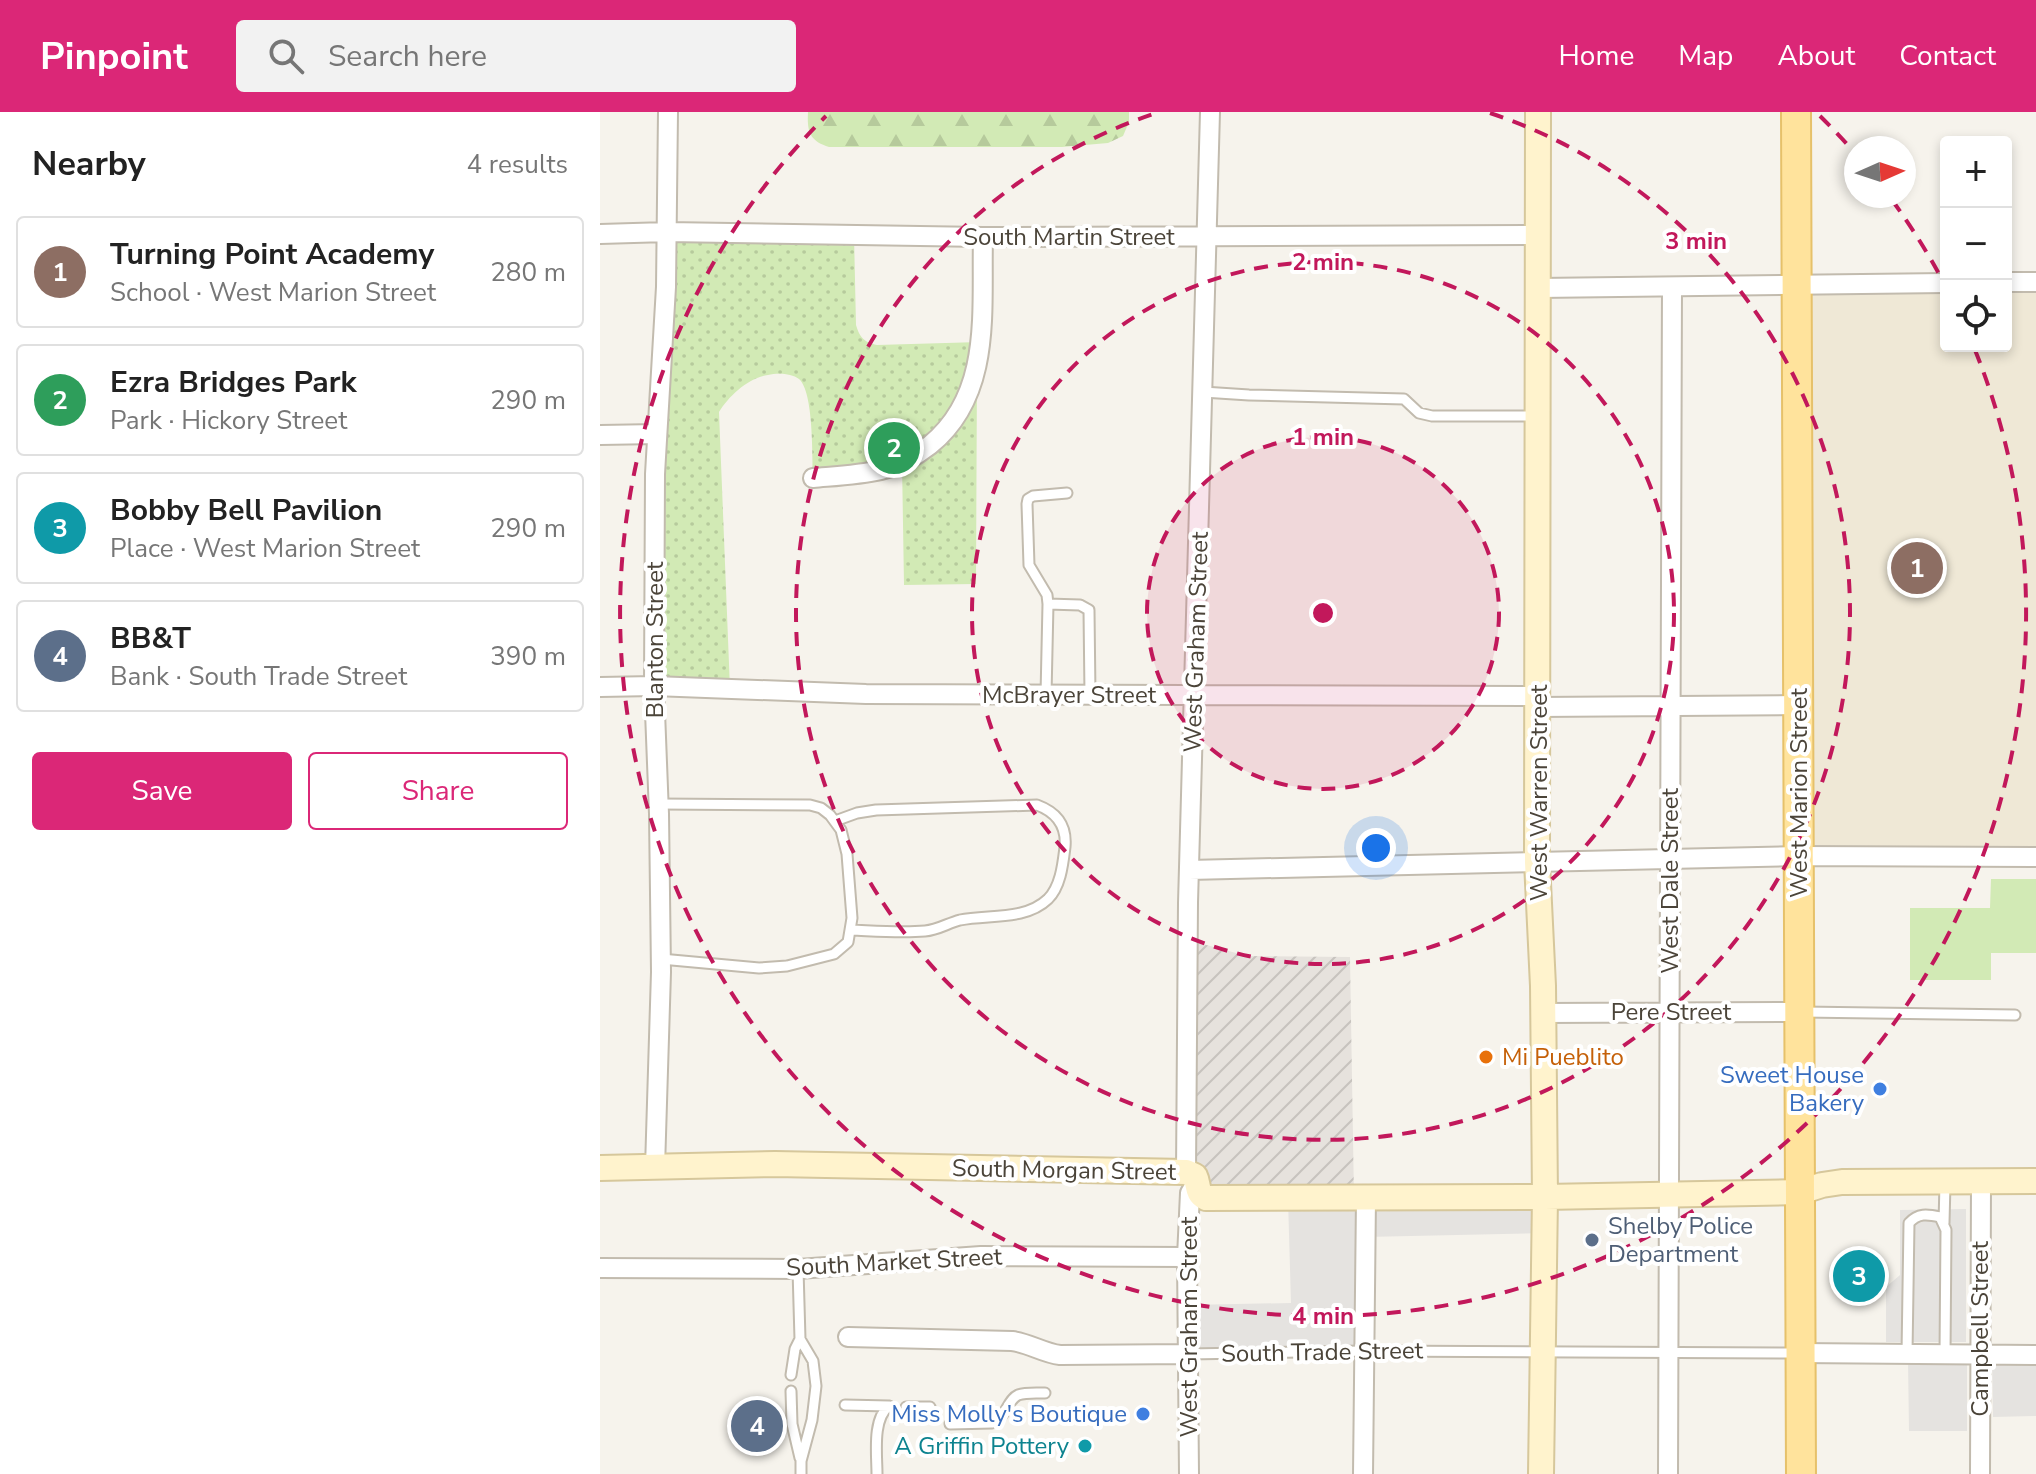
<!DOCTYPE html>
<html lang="en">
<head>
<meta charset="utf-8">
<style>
	:root { --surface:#fff; --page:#f2f2f2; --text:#222; --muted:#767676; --line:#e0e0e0; --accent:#db2777 }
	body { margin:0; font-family:"Nunito Sans",sans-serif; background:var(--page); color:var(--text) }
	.controls { position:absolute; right:24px; top:24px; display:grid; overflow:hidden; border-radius:8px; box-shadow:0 4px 12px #0003 }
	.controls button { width:72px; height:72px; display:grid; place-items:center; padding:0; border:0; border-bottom:2px solid var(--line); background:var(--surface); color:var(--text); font:40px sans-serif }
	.compass { position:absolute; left:1244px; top:24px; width:72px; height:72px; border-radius:50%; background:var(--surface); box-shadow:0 4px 12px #0003; rotate:87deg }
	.you { position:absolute; left:776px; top:736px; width:28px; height:28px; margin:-20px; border:6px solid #fff; border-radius:50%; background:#1a73e8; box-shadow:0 0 0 12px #1a73e833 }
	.badge { display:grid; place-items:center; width:52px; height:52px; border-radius:50%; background:var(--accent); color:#fff; font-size:26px; font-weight:700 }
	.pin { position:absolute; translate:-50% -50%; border:4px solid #fff; box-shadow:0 2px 8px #0006 }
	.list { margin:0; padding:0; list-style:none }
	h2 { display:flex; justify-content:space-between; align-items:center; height:104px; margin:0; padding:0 32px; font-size:34px }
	h2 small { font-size:26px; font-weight:400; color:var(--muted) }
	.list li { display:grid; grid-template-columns:52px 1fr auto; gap:24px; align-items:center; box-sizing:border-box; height:112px; margin:0 16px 16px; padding:0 16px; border:2px solid var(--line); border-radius:8px }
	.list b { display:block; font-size:30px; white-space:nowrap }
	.list p { margin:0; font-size:26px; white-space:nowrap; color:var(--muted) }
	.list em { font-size:26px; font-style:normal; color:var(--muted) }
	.actions { display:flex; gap:16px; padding:24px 32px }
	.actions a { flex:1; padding:18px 0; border:2px solid var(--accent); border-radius:8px; text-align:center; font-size:28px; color:var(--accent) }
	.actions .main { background:var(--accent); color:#fff }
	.icon { flex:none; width:44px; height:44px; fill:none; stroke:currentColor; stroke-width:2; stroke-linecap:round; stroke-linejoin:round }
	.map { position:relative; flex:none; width:1436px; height:1362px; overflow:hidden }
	header { display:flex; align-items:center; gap:48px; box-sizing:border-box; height:112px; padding:0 40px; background:var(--accent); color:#fff }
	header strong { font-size:38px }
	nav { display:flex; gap:44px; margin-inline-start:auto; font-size:28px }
	.search { width:560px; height:72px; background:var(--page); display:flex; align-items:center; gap:20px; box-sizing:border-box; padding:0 28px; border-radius:8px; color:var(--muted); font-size:30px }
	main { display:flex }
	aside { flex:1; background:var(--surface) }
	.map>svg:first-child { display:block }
</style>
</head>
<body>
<header>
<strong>Pinpoint</strong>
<div class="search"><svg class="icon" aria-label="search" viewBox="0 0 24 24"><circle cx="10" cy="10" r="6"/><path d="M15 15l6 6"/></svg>Search here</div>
<nav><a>Home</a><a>Map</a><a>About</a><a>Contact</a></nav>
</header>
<main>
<aside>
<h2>Nearby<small>4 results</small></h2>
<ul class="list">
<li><span class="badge" style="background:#8d6e63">1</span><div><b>Turning Point Academy</b><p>School · West Marion Street</p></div><em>280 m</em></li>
<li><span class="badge" style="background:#2e9e5b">2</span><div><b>Ezra Bridges Park</b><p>Park · Hickory Street</p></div><em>290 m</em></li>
<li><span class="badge" style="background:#0f9aa8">3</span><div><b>Bobby Bell Pavilion</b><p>Place · West Marion Street</p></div><em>290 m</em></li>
<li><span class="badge" style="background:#5c6f8a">4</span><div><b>BB&amp;T</b><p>Bank · South Trade Street</p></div><em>390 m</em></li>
</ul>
<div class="actions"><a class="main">Save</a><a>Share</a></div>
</aside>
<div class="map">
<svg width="1436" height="1362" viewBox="0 0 1436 1362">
	<defs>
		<pattern id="industrial-furrows" width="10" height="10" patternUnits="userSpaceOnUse" patternTransform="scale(2)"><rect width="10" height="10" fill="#e6e2dd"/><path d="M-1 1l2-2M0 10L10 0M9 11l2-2" fill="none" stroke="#c7c3be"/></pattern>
		<pattern id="forest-firs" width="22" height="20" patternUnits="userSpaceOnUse" patternTransform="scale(2)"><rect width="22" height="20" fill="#d2eab5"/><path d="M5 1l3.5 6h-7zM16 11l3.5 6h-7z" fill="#b6ca9c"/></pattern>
		<pattern id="park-dots" width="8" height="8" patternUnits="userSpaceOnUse" patternTransform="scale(2)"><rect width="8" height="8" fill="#d2eab5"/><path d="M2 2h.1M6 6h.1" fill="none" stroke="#b6ca9c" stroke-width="1.8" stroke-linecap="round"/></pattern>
	</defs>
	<rect width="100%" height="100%" fill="#f6f3ec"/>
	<path fill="url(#industrial-furrows)" d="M588 828 647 844 750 845 754 1086H606L595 1064Z"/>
	<path fill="#efe8d6" d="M1406 170H1436V745L1199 744 1197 174 1346 171V234H1406Z"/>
	<path fill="url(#forest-firs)" d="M208 0H529V10L523 24 508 31 462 35H229C209 29 207 19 208 0Z"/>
	<path fill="url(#park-dots)" d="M67 120 254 123 256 213C260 226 264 230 277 233L380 230 377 255 376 472 304 473 302 351 213 366C212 345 214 280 199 267 191 261 177 261 168 263 148 266 129 284 119 300L130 577 54 574Z"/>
	<path fill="#d2eab5" d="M1391 767H1436V841H1391V868H1310V796H1390Z"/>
	<path fill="#e5e3e0" d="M945 1085V1121L765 1125 764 1239 589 1242 588 1193 691 1191 688 1087Z
		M1366 1097V1230H1286V1175L1300 1163V1098Z
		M1392 1245H1436V1304L1393 1305Z
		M1308 1248H1367V1319H1309Z"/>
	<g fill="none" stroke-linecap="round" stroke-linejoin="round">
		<defs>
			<path id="lane" d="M603 280 649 283 804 287 819 301 832 304H937
				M448 492 447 483 429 453 427 392 428 387 433 384 467 381
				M446 583 448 492 480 493 489 498 490 583
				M58 692 210 693 221 696 230 703 241 718 247 742 252 806 248 830 234 842 187 854 159 856 61 847
				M235 709 257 701 276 698 437 693C456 700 467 713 465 735 463 751 461 774 448 787 425 809 388 802 360 808 348 811 338 818 325 819 301 821 276 819 251 818
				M1203 900 1415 903
				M1344 1111 1345 1071
				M198 1157 200 1227 213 1249 216 1274 212 1308 201 1349V1362
				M589 1242 764 1239 1197 1241
				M1307 1242 1309 1111C1318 1101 1327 1102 1340 1105L1346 1118 1345 1243
				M191 1263 195 1237 200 1227
				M191 1279 192 1312 200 1346
				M245 1293 289 1294
				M306 1295H330
				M350 1312 392 1311C407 1305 407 1288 418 1283 426 1280 437 1281 445 1281
				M277 1362C277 1342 272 1307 289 1294"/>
			<path id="street" d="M0 122 67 120 383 125 939 123
				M1406 170H1436
				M939 176 1346 171
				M0 323 57 322
				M213 366C236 364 259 363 281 358 299 354 316 344 330 333 393 282 381 198 383 125
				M0 575 54 574 266 582 938 584
				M938 595 1198 593
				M589 758 1199 744 1436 745
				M943 901 1199 900
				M55 1056 61 860 59 702 54 574 55 362 66 175 68 0
				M586 1060 588 791 610 0
				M0 1156 198 1157 381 1144 587 1145
				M248 1225 412 1229C429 1231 443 1241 460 1243L589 1242
				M1199 1241 1436 1243
				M589 1362 587 1145 590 1081 597 1070
				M763 1362 766 1086
				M1068 1362 1072 175
				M1380 1362 1381 1071"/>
			<path id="secondary" d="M938 0 937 750 943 874 945 1085 941 1362
				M0 1056 175 1052 586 1060 595 1064C599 1072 596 1082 606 1086L945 1085 1200 1080 1222 1073 1242 1070 1436 1069"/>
			<path id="primary" d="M1196 0 1201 1362"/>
		</defs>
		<use href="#lane" stroke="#c2bbae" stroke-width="13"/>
		<use href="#street" stroke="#c2bbae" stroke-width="22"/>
		<use href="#secondary" stroke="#d6c79b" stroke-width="28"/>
		<use href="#primary" stroke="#e6c16a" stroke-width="32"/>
		<use href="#lane" stroke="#fff" stroke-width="9"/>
		<use href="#street" stroke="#fff" stroke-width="18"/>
		<use href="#secondary" stroke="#fff3cd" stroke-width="24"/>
		<use href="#primary" stroke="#ffe39c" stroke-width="28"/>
	</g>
	<circle cx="723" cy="501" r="176" fill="#c2185b" fill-opacity=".12"/>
	<g fill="none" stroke="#c2185b" stroke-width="4" stroke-dasharray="14 10">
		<circle cx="723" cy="501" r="176"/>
		<circle cx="723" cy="501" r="351"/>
		<path d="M890 1A527 527 0 1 1 556 1"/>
		<path d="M1220 4A703 703 0 0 1 1254 40M1292 88A703 703 0 0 1 1344 171M1375 238A703 703 0 1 1 226 4"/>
	</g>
	<circle fill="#e8710a" stroke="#fff" stroke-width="3" cx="886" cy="945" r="8"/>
	<g fill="#3f7fe0" stroke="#fff" stroke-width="3">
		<circle cx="1280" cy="977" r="8"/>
		<circle cx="543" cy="1302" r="8"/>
	</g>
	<circle fill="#5c6f8a" stroke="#fff" stroke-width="3" cx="992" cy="1128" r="8"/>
	<circle fill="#0f9aa8" stroke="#fff" stroke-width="3" cx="485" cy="1334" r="8"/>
	<g text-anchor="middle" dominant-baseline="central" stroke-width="8" stroke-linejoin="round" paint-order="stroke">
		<g font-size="24" fill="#4b4439" stroke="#fff">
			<text x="469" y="125">South Martin Street</text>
			<text transform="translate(55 528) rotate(-90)">Blanton Street</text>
			<text transform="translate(596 530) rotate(-88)">West Graham Street</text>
			<text x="469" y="583">McBrayer Street</text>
			<text transform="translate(939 681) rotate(-90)">West Warren Street</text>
			<text transform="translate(1199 681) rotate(-90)">West Marion Street</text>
			<text transform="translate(1070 769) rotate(-90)">West Dale Street</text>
			<text x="1071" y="900">Pere Street</text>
			<text transform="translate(464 1058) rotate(1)">South Morgan Street</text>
			<text transform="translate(294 1150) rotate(-3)">South Market Street</text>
			<text transform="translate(589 1215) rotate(-90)">West Graham Street</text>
			<text transform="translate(1380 1217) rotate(-90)">Campbell Street</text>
			<text transform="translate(722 1240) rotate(-1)">South Trade Street</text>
		</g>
		<g font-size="24" fill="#c56008" stroke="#fff" text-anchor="start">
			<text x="902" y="945">Mi Pueblito</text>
		</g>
		<g font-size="24" fill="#366cbe" stroke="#fff" text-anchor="end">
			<text x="1264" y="963">Sweet House<tspan x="1264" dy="28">Bakery</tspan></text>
			<text x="527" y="1302">Miss Molly's Boutique</text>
		</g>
		<g font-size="24" fill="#4e5e75" stroke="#fff" text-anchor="start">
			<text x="1008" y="1114">Shelby Police<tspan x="1008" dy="28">Department</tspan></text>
		</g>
		<g font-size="24" fill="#0d838f" stroke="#fff" text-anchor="end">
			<text x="469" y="1334">A Griffin Pottery</text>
		</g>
	</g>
	<circle cx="723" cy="501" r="12" fill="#c2185b" stroke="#fff" stroke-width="4"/>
	<g font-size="24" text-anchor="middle" font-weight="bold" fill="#c2185b" stroke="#fff" stroke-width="8" stroke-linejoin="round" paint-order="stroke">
		<text x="1096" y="137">3 min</text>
		<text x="723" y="158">2 min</text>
		<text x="723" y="333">1 min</text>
		<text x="723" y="1212">4 min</text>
	</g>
</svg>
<div class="controls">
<button>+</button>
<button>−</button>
<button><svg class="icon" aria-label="locate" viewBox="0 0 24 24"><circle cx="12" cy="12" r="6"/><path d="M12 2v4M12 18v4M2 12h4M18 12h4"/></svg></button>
</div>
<svg class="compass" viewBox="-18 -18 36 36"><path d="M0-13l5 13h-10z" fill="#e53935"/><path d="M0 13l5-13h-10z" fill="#767676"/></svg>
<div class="you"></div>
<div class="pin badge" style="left:1317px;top:456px;background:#8d6e63">1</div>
<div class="pin badge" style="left:294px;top:336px;background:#2e9e5b">2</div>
<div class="pin badge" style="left:1259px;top:1164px;background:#0f9aa8">3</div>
<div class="pin badge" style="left:157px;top:1314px;background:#5c6f8a">4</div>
</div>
</main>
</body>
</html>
